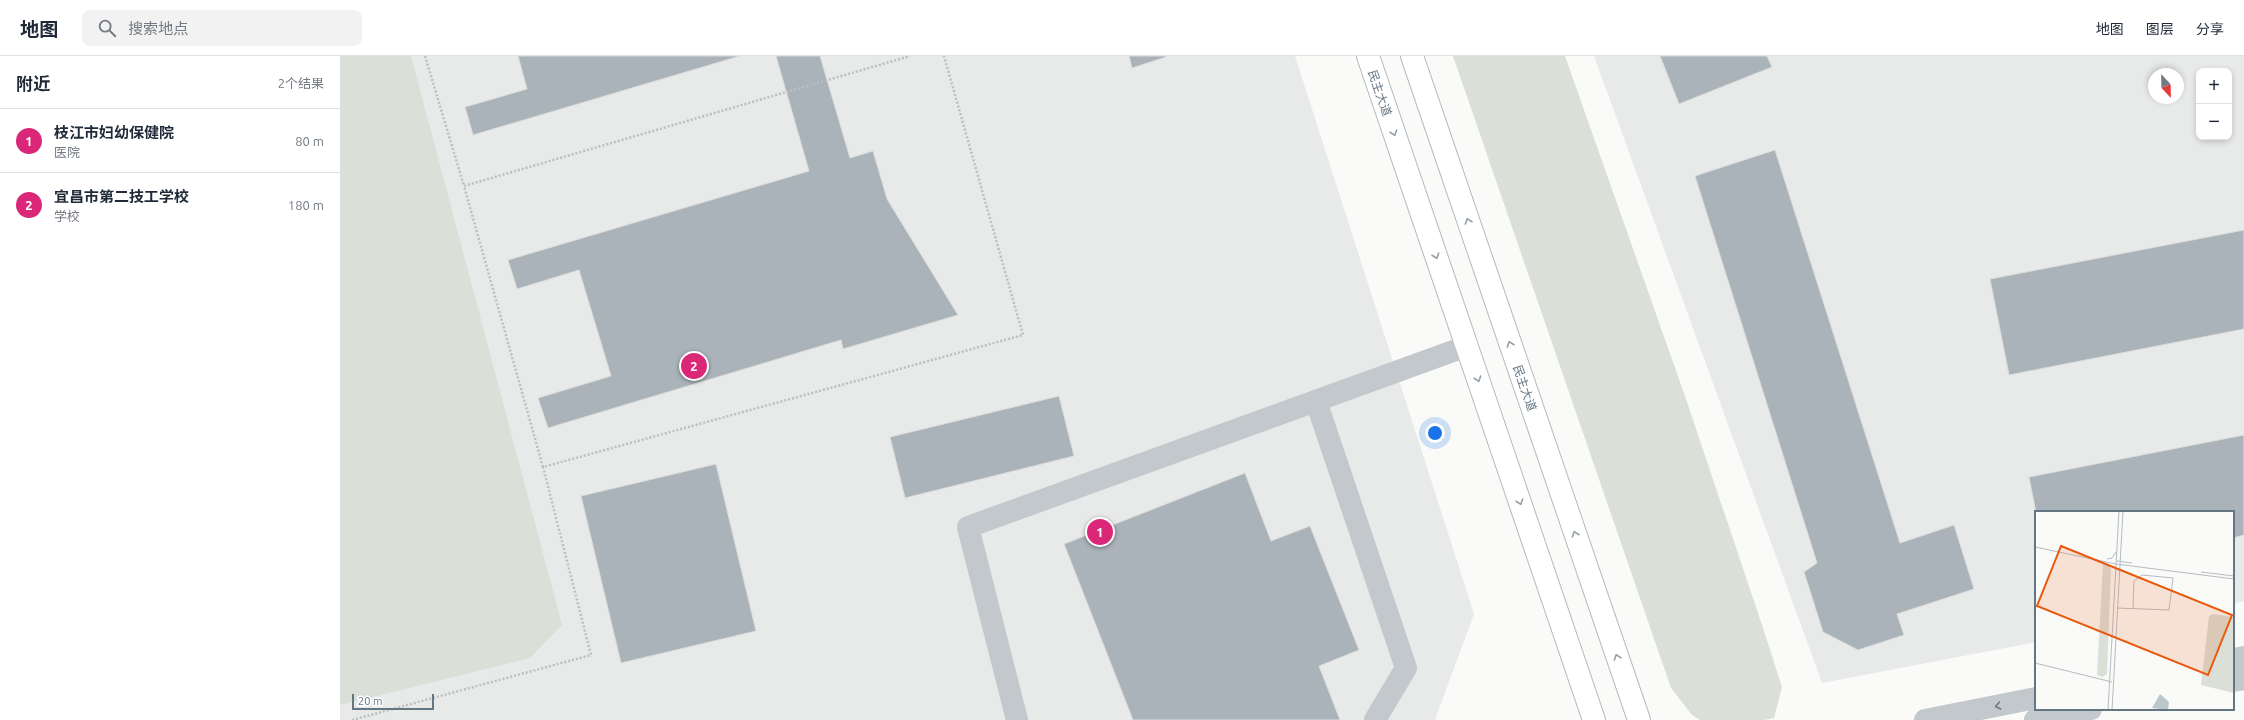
<!DOCTYPE html>
<html lang="zh">
<head>
<meta charset="utf-8">
<style>
	:root { --surface:#fff; --page:#f2f2f3; --text:#1f2937; --muted:#747a83; --line:#e0e1e3; --accent:#db2777 }
	body { margin:0; font-family:Ubuntu,"Noto Sans SC",sans-serif; background:var(--page); color:var(--text) }
	.controls { position:absolute; right:12px; top:12px; display:grid; overflow:hidden; border-radius:8px; box-shadow:0 2px 6px #0003 }
	.controls button { width:36px; height:36px; display:grid; place-items:center; padding:0; border:0; border-bottom:1px solid var(--line); background:var(--surface); color:var(--text); font:20px sans-serif }
	.compass { position:absolute; left:1808px; top:12px; width:36px; height:36px; border-radius:50%; background:var(--surface); box-shadow:0 2px 6px #0003; rotate:158deg }
	.scale { position:absolute; left:12px; bottom:10px; width:82px; box-sizing:border-box; padding-left:4px; border:2px solid #657683; border-top:0; font-size:11px; line-height:14px; white-space:nowrap; color:#657683; -webkit-text-stroke:3px #fff; paint-order:stroke }
	.you { position:absolute; left:1095px; top:377px; width:14px; height:14px; margin:-10px; border:3px solid #fff; border-radius:50%; background:#1a73e8; box-shadow:0 0 0 6px #1a73e833 }
	.badge { display:grid; place-items:center; width:26px; height:26px; border-radius:50%; background:var(--accent); color:#fff; font-size:13px; font-weight:700 }
	.pin { position:absolute; translate:-50% -50%; border:2px solid #fff; box-shadow:0 1px 4px #0006 }
	.list { margin:0; padding:0; list-style:none }
	h2 { display:flex; justify-content:space-between; align-items:center; height:52px; margin:0; padding:0 16px; font-size:17px }
	h2 small { font-size:13px; font-weight:400; color:var(--muted) }
	.list li { display:grid; grid-template-columns:26px 1fr auto; gap:12px; align-items:center; box-sizing:border-box; height:64px; padding:0 16px; border-top:1px solid var(--line) }
	.list b { display:block; font-size:15px; white-space:nowrap }
	.list p { margin:0; font-size:13px; white-space:nowrap; color:var(--muted) }
	.list em { font-size:13px; font-style:normal; color:var(--muted) }
	.icon { flex:none; width:22px; height:22px; fill:none; stroke:currentColor; stroke-width:2; stroke-linecap:round; stroke-linejoin:round }
	.map { position:relative; flex:none; width:1904px; height:664px; overflow:hidden }
	header { display:flex; align-items:center; gap:24px; box-sizing:border-box; height:56px; padding:0 20px; background:var(--surface); border-bottom:1px solid var(--line) }
	header strong { font-size:19px }
	nav { display:flex; gap:22px; margin-inline-start:auto; font-size:14px }
	.search { width:280px; height:36px; background:var(--page); display:flex; align-items:center; gap:10px; box-sizing:border-box; padding:0 14px; border-radius:8px; color:var(--muted); font-size:15px }
	main { display:flex }
	aside { flex:1; background:var(--surface) }
	.map>svg:first-child { display:block }
</style>
</head>
<body>
<header>
<strong>地图</strong>
<div class="search"><svg class="icon" aria-label="search" viewBox="0 0 24 24"><circle cx="10" cy="10" r="6"/><path d="M15 15l6 6"/></svg>搜索地点</div>
<nav><a>地图</a><a>图层</a><a>分享</a></nav>
</header>
<main>
<aside>
<h2>附近<small>2个结果</small></h2>
<ul class="list">
<li><span class="badge">1</span><div><b>枝江市妇幼保健院</b><p>医院</p></div><em>80 m</em></li>
<li><span class="badge">2</span><div><b>宜昌市第二技工学校</b><p>学校</p></div><em>180 m</em></li>
</ul>
</aside>
<div class="map">
<svg width="1904" height="664" viewBox="0 0 1904 664">
	<rect width="100%" height="100%" fill="#fafaf8"/>
	<path fill="#e8e9e9" fill-rule="evenodd" d="M0 0H955L1134 558 1095 664H0Z
		M1254 0H1904V545L1893 548V456H1696V586L1482 627ZM1859 15H1889V81H1859ZM1814 18H1838V42H1814Z"/>
	<path fill="#dadfd7" d="M0 0H71L222 569 190 602 0 649Z
		M1113 0H1225L1346 343 1422 569 1442 631 1434 662 1424 664H1360L1352 659 1331 632Z"/>
	<path fill="#aab3b9" stroke="#dcdcda" d="M178 0H400L133 79 125 51 187 33Z
		M436 0H480L510 102 533 95 547 143 618 259 503 293 501 284 208 372 198 342 271 320 239 214 177 233 168 204 469 115Z
		M789 0H826V1L792 12Z
		M1320 0H1427L1432 11 1339 48Z
		M1435 94 1560 487 1614 469 1634 533 1557 558 1564 579 1518 594 1483 576 1464 516 1477 507 1355 120Z
		M1904 174V273L1669 319 1650 223Z
		M719 340 734 400 565 442 550 381Z
		M1904 379V479L1893 482V456L1696 457 1689 421Z
		M376 408 416 575 281 607 241 440Z
		M905 417 931 485 970 470 1019 594 979 610 1000 664H793L724 488Z"/>
	<g fill="none" stroke-linecap="round" stroke-linejoin="round">
		<defs>
			<path id="major" d="M1028 0 1254 664
				M1072 0 1299 664"/>
		</defs>
		<use href="#major" stroke="#b5babe" stroke-width="24"/>
		<path stroke="#bbbfc2" stroke-width="2.5" stroke-dasharray="2 2" stroke-linecap="butt" d="M85 0 124 130
			M203 411 124 130 570 0
			M12 664 251 599 203 411 683 279 604 0"/>
		<path stroke="#c3c8cc" stroke-width="22" d="M976 345 1066 612 1035 664
			M1893 603 1904 601
			M1893 625 1904 623
			M677 664 628 471 1127 290
			M1585 664 1696 642
			M1695 664 1751 653"/>
		<use href="#major" stroke="#fff" stroke-width="22"/>
	</g>
	<defs><path id="oneway-chevron" d="M-2-3.5L2.5 0L-2 3.5" fill="none" stroke-width="1.6" stroke-linecap="round" stroke-linejoin="round"/></defs>
	<g stroke="#939fa8">
		<use href="#oneway-chevron" transform="translate(1054 77) rotate(71)"/>
		<use href="#oneway-chevron" transform="translate(1128 165) rotate(-109)"/>
		<use href="#oneway-chevron" transform="translate(1096 200) rotate(71)"/>
		<use href="#oneway-chevron" transform="translate(1170 288) rotate(-109)"/>
		<use href="#oneway-chevron" transform="translate(1138 323) rotate(71)"/>
		<use href="#oneway-chevron" transform="translate(1180 446) rotate(71)"/>
		<use href="#oneway-chevron" transform="translate(1235 478) rotate(-109)"/>
		<use href="#oneway-chevron" transform="translate(1277 601) rotate(-109)"/>
	</g>
	<use stroke="#6a7a87" href="#oneway-chevron" transform="translate(1658 650) rotate(169)"/>
	<g text-anchor="middle" dominant-baseline="central" stroke-width="4" stroke-linejoin="round" paint-order="stroke">
		<g font-size="12" fill="#657683" stroke="#fff">
			<text transform="translate(1040 37) rotate(71)">民主大道</text>
			<text transform="translate(1185 332) rotate(71)">民主大道</text>
		</g>
	</g>
	<g transform="translate(1695 455)">
		<rect width="199" height="199" fill="#fafaf8"/>
		<path d="M68 52 74 53 76 59 72 163 67 166 62 164ZM178 103 199 106V182L166 174 174 105Z" fill="#dadfd7"/>
		<path d="M125 183 134 191 133 199 117 197Z" fill="#bbc7cb"/>
		<path fill="none" stroke="#b5bdc2" stroke-width="1" d="M0 36 81 53 199 68M72 48 77 47 81 41M82 50 97 52M166 61 199 65M82 97 134 99 138 67 107 64 99 70 98 97M0 152 77 171M73 199 84 0M77 199 88 0"/>
		<path fill="#e8590c" fill-opacity="0.15" stroke="#e8590c" stroke-width="2" d="M26 35 197 104 173 164 2 95Z"/>
		<rect width="199" height="199" fill="none" stroke="#657683" stroke-width="2"/>
	</g>
</svg>
<div class="controls">
<button>+</button>
<button>−</button>
</div>
<svg class="compass" viewBox="-18 -18 36 36"><path d="M0-13l5 13h-10z" fill="#e53935"/><path d="M0 13l5-13h-10z" fill="#747a83"/></svg>
<div class="scale">20 m</div>
<div class="you"></div>
<div class="pin badge" style="left:760px;top:476px">1</div>
<div class="pin badge" style="left:354px;top:310px">2</div>
</div>
</main>
</body>
</html>
